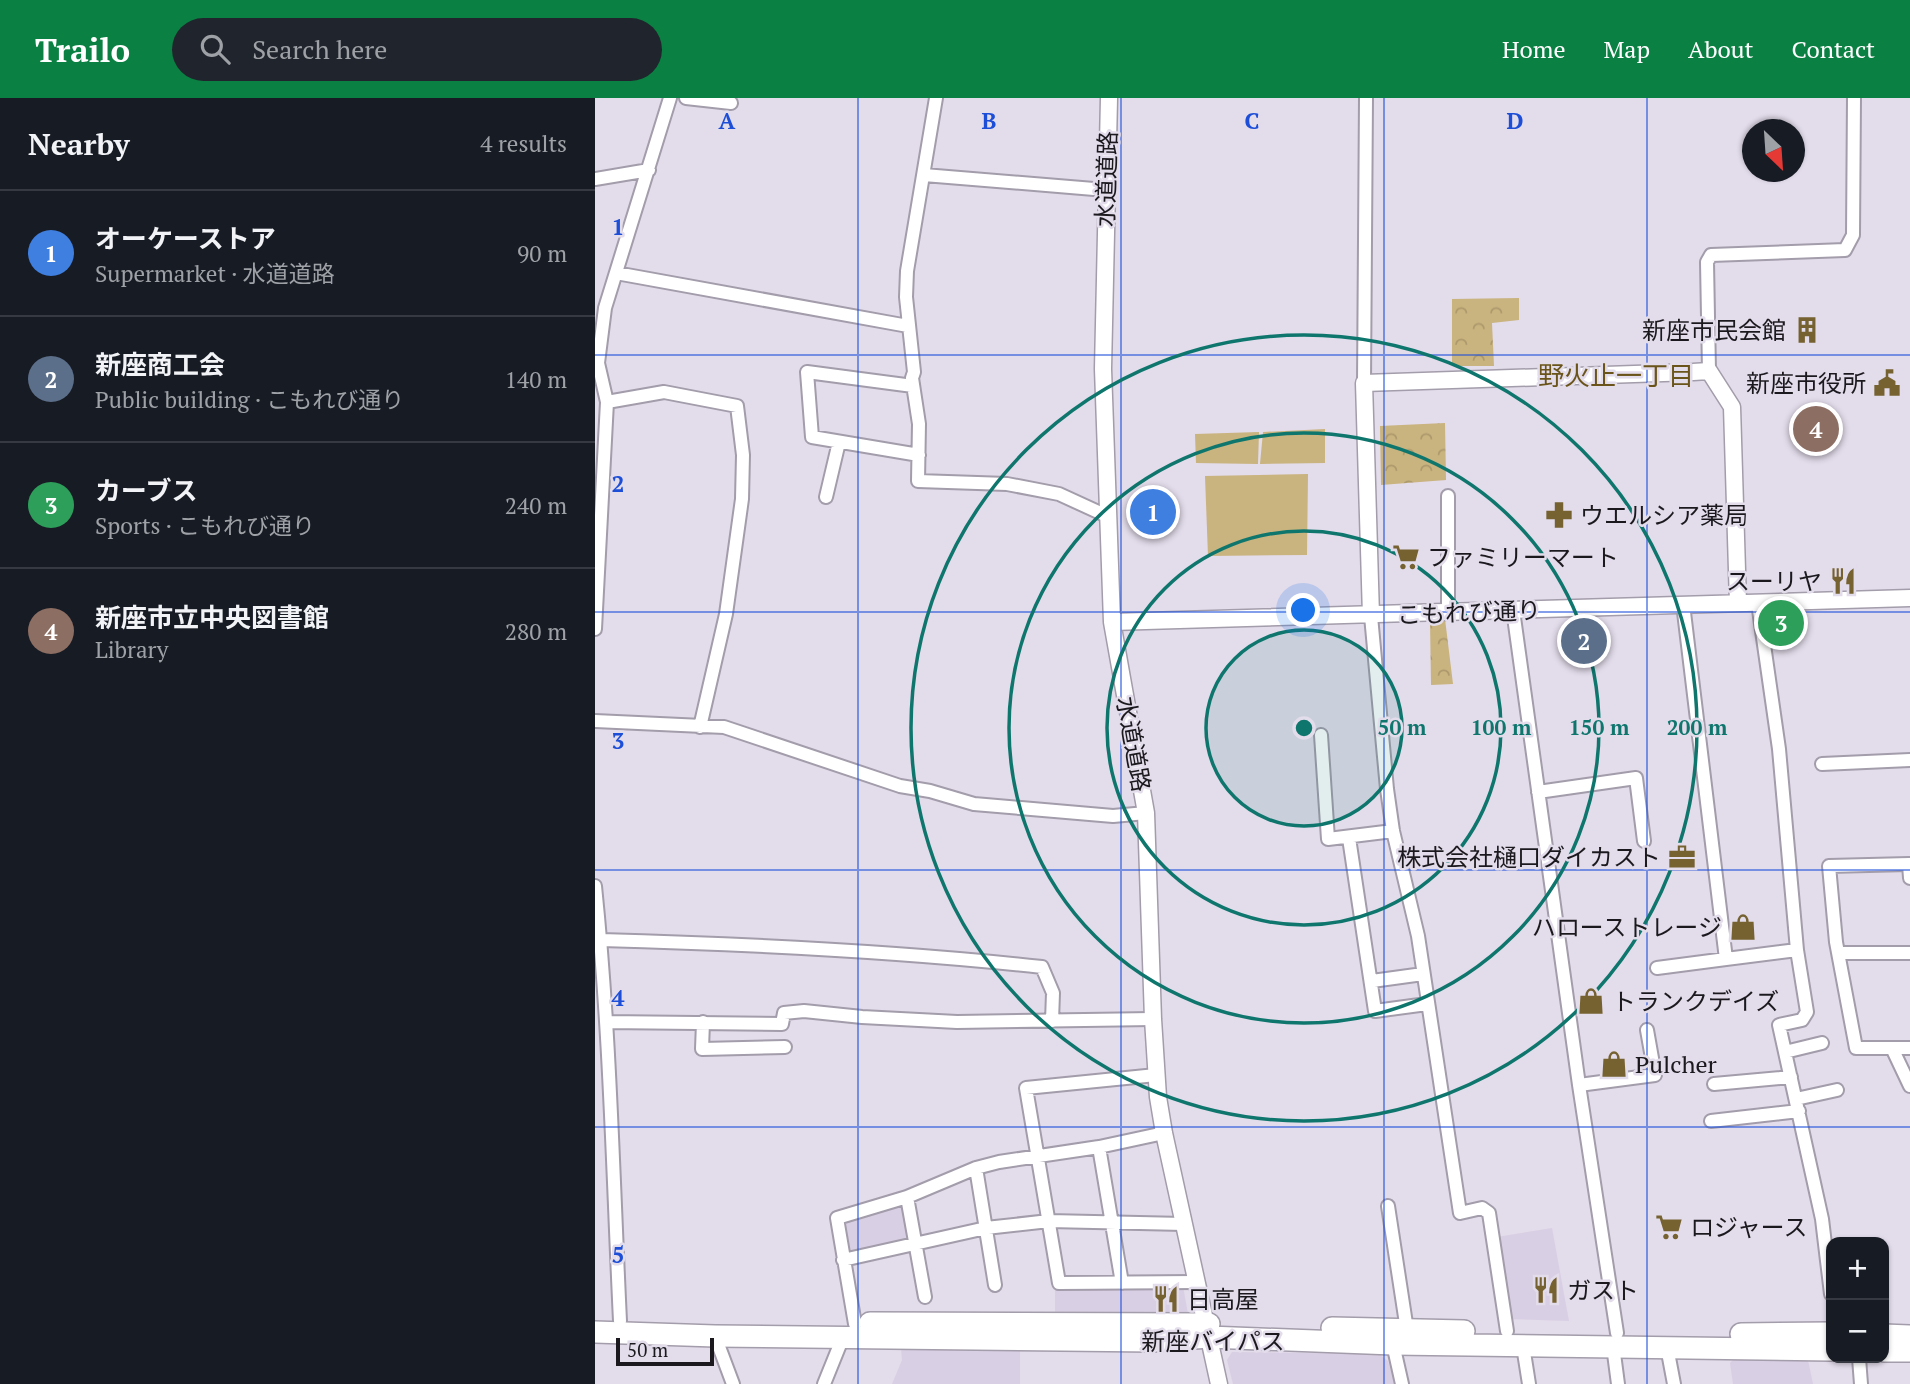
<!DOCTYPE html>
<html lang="en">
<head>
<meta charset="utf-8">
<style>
	:root { --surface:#171b24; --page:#20242c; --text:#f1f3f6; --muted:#9ea1a6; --line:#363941; --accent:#0b8043 }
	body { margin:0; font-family:"PT Serif","Noto Sans JP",serif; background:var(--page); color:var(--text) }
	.controls { position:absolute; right:21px; bottom:21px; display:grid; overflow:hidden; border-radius:14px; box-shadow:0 2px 5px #0004 }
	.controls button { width:63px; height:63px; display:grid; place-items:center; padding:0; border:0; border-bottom:2px solid var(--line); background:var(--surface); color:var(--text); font:35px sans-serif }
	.compass { position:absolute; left:1147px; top:21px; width:63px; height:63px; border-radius:50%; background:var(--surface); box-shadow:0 2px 5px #0004; rotate:155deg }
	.scale { position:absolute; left:21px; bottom:18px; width:98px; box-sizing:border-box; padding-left:7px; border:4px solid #1b191e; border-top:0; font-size:19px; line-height:24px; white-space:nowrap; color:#1b191e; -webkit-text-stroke:5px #e3dceb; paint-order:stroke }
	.you { position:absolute; left:709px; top:513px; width:24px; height:24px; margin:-18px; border:5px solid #fff; border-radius:50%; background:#1a73e8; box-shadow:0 0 0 10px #1a73e833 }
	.badge { display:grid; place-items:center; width:46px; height:46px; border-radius:50%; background:var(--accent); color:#fff; font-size:23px; font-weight:700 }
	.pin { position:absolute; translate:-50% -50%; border:4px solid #fff; box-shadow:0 2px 7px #0006 }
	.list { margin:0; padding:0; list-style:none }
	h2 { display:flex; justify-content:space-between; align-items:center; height:91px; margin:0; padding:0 28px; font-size:30px }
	h2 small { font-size:23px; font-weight:400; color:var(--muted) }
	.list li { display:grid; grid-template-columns:46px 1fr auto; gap:21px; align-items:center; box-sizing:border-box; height:126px; padding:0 28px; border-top:2px solid var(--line) }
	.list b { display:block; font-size:26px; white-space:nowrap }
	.list p { margin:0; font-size:23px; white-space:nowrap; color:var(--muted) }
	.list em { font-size:23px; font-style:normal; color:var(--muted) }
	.icon { flex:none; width:38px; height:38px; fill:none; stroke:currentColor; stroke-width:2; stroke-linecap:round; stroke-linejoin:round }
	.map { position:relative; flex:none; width:1315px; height:1286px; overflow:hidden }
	header { display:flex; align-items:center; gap:42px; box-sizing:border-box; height:98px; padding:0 35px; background:var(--accent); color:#fff }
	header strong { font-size:33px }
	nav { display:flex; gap:38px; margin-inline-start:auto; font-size:24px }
	.search { width:490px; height:63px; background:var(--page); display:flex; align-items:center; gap:18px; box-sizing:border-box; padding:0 24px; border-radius:38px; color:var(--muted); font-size:26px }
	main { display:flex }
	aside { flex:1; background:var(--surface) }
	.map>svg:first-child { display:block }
</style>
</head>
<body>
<header>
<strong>Trailo</strong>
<div class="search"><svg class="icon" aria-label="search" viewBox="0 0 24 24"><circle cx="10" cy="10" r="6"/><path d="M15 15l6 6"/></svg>Search here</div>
<nav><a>Home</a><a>Map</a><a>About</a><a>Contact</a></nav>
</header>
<main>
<aside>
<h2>Nearby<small>4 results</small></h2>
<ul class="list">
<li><span class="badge" style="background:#3f7fe0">1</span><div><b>オーケーストア</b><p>Supermarket · 水道道路</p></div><em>90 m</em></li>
<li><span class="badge" style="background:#5c6f8a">2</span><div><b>新座商工会</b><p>Public building · こもれび通り</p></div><em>140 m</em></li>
<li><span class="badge" style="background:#2e9e5b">3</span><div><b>カーブス</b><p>Sports · こもれび通り</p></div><em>240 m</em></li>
<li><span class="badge" style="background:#8d6e63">4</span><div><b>新座市立中央図書館</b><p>Library</p></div><em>280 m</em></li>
</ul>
</aside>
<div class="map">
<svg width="1315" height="1286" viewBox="0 0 1315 1286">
	<defs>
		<pattern id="park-crowns" width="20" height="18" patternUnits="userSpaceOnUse" patternTransform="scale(1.75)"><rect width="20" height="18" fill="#c9b37e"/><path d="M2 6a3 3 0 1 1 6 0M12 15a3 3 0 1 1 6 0" fill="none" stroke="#ac996c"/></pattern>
	</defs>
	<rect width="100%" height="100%" fill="#e3dceb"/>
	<path fill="#d9cfe4" d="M309 1105 315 1142 253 1156 248 1124Z
		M957 1130 974 1223 914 1221 902 1139Z
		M460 1188H588L593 1216 460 1215Z
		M306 1251 425 1252V1286H297L307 1262Z
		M637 1254 784 1256 793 1263 800 1286H638L632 1262Z
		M1139 1261 1213 1262 1218 1286H1138L1135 1265Z"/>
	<path fill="url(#park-crowns)" d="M924 200V222L897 225 899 268H857V201Z
		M850 325 851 382 786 387 785 328Z
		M850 521 858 586 836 587 835 522Z"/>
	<path fill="#c9b37e" d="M730 331V365L665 366 668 334Z
		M664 334 663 366 601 365 600 336Z
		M713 376 712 457 613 458 610 378Z"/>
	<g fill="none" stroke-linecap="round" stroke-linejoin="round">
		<defs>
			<path id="minor" d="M91 0 136 5
				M341 0 312 173 311 199 319 274 317 280 324 326 323 383 412 386 464 396 512 418
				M329 77 511 92
				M0 81 54 72
				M21 175 313 228
				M1114 273 1112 164 1116 157 1250 152 1258 137 1259 0
				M769 285 771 0
				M318 288 212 274 217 339 324 357
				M12 304 69 294 142 308 148 357 147 401 131 516 105 629
				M853 398V505L855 514
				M231 399 244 344
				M1163 505 1184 651 1202 852 1212 914 1207 922 1184 927 1227 1121 1236 1196
				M918 512 984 987 1022 1235
				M776 518 792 691 798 733 823 838 865 1115 887 1110 894 1115 912 1233
				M0 531 12 304 3 265 10 210 75 0
				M0 623 129 629 305 688 335 693 379 706 518 718 551 715
				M726 637 733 741 798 733
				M1227 666 1315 662
				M943 694 1041 680 1049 743
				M754 740 780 913 832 906
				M0 788C15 932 18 1078 25 1223
				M6 842C153 846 300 853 447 869L458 895 457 923
				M1243 855H1315
				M1131 861 1202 852
				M1062 870 1131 861 1088 506
				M777 883 828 876
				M11 924 187 926 189 915 209 913 267 919 362 924 558 921
				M108 924 107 951 190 949
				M1297 950H1261L1241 844 1234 768 1314 766 1315 780
				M1315 950H1297L1315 988
				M1190 954 1227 945
				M561 977 431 990 464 1185 601 1184
				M1119 986 1196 979
				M984 987 1060 977 1052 932
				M1201 1001 1242 992
				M1116 1023 1204 1013
				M504 1049 527 1185
				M381 1070 400 1187
				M312 1099 330 1199
				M793 1108 812 1232
				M248 1162 391 1130 454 1123 589 1126
				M260 1226 242 1120 312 1099 381 1070 404 1064 504 1049 569 1035
				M120 1238 138 1286
				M798 1246 807 1286
				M928 1248 934 1286
				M1018 1248 1023 1286
				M1072 1249 1079 1286
				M1264 1260 1266 1286
				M229 1286 248 1239"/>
			<path id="tertiary" d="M514 0 508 271 517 524 551 715 558 921 563 999 569 1035 624 1286
				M776 518 769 285 1098 274 1114 273 1137 309 1143 505
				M517 524 1315 500"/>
			<path id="trunk" d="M275 1225 614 1226
				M737 1230 869 1233
				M0 1234 120 1238 558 1243 614 1239 798 1246 1236 1252
				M1146 1236 1236 1235
				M1289 1237 1315 1238
				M1289 1253H1315"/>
		</defs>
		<use href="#minor" stroke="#a39caa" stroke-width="16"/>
		<use href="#tertiary" stroke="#a39caa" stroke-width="19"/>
		<use href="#trunk" stroke="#a39caa" stroke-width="24"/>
		<use href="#minor" stroke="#fff" stroke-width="12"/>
		<use href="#tertiary" stroke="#fff" stroke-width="16"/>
		<use href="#trunk" stroke="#fff" stroke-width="21"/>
	</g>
	<path fill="none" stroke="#1d4ed8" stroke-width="2" stroke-opacity="0.55" d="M263 0V1286M526 0V1286M789 0V1286M1052 0V1286M0 257H1315M0 514H1315M0 772H1315M0 1029H1315"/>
	<circle cx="709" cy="630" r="98" fill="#0f766e" fill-opacity=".12"/>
	<g fill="none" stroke="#0f766e" stroke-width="3.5">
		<circle cx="709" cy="630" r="98"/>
		<circle cx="709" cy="630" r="197"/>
		<circle cx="709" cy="630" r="295"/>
		<circle cx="709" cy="630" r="393"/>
	</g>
	<defs>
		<symbol id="building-bare" viewBox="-9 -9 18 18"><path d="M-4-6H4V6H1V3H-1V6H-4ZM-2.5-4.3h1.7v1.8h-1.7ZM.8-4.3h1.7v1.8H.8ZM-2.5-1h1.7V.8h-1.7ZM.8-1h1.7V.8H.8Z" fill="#766231" stroke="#e3dceb" stroke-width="2.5" paint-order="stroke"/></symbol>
		<symbol id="civic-bare" viewBox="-9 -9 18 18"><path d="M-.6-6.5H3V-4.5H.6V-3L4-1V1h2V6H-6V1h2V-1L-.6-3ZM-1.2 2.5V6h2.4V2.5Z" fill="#766231" stroke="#e3dceb" stroke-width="2.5" paint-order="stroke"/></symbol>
		<symbol id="pharmacy-bare" viewBox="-9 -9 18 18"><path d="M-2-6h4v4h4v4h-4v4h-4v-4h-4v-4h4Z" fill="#766231" stroke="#e3dceb" stroke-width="2.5" paint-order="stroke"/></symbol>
		<symbol id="supermarket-bare" viewBox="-9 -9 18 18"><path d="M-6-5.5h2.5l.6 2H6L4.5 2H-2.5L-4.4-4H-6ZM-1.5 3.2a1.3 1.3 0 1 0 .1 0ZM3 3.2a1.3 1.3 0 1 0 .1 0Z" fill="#766231" stroke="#e3dceb" stroke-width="2.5" paint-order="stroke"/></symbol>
		<symbol id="restaurant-bare" viewBox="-9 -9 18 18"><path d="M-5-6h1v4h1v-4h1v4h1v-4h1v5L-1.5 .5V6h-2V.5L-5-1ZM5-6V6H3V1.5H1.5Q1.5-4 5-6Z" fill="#766231" stroke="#e3dceb" stroke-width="2.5" paint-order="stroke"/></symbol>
		<symbol id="office-bare" viewBox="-9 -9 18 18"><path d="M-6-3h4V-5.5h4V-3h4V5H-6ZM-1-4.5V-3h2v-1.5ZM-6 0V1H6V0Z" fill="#766231" stroke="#e3dceb" stroke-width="2.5" paint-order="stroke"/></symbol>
		<symbol id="shop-bare" viewBox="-9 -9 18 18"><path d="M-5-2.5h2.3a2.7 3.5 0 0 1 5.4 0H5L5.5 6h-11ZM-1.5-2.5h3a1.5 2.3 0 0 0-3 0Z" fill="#766231" stroke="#e3dceb" stroke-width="2.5" paint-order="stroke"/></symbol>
	</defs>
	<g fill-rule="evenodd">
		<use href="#building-bare" x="1193" y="213" width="38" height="38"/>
		<use href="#civic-bare" x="1273" y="266" width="38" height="38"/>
		<use href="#pharmacy-bare" x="945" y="398" width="38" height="38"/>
		<use href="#supermarket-bare" x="792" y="440" width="38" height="38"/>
		<use href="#restaurant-bare" x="1229" y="464" width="38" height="38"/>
		<use href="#office-bare" x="1068" y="740" width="38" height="38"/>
		<use href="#shop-bare" x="1129" y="810" width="38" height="38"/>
		<use href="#shop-bare" x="977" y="884" width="38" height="38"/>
		<use href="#shop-bare" x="1000" y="947" width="38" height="38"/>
		<use href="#supermarket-bare" x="1055" y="1110" width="38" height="38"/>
		<use href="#restaurant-bare" x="932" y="1173" width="38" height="38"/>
		<use href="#restaurant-bare" x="552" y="1182" width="38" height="38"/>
	</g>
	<g text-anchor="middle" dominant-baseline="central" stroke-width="5" stroke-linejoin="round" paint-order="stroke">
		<g font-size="24" fill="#1b191e" stroke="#e3dceb">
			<text transform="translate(511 81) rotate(-88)">水道道路</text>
			<text transform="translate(874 514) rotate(-2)">こもれび通り</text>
			<text transform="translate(539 646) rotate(80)">水道道路</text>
			<text x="618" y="1243">新座バイパス</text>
		</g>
		<g font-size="24" fill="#1b191e" stroke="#e3dceb" text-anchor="start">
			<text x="1191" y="232" text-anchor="end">新座市民会館</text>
			<text x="1271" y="285" text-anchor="end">新座市役所</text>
			<text x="985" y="417">ウエルシア薬局</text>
			<text x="832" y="459">ファミリーマート</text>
			<text x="1227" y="483" text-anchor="end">スーリヤ</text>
			<text x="1066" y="759" text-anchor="end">株式会社樋口ダイカスト</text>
			<text x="1127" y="829" text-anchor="end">ハローストレージ</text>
			<text x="1017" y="903">トランクデイズ</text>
			<text x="1040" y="966">Pulcher</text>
			<text x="1095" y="1129">ロジャース</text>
			<text x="972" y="1192">ガスト</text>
			<text x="592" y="1201">日高屋</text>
		</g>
		<g font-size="26" fill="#6a541a" stroke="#e3dceb">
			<text x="1021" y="277">野火止一丁目</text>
		</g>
	</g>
	<g font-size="23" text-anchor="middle" font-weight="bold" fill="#1d4ed8" stroke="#e3dceb" stroke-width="5" stroke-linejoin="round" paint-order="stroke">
		<text x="132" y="31">A</text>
		<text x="394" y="31">B</text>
		<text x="657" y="31">C</text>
		<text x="920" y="31">D</text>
		<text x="23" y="137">1</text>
		<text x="23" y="394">2</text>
		<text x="23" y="651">3</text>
		<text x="23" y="908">4</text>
		<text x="23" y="1165">5</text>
	</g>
	<circle cx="709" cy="630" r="10" fill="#0f766e" stroke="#e3dceb" stroke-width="3.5"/>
	<g font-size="21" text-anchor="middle" font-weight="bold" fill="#0f766e" stroke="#e3dceb" stroke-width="5" stroke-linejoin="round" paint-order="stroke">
		<text x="807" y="637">50 m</text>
		<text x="906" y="637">100 m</text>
		<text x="1004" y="637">150 m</text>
		<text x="1102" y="637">200 m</text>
	</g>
</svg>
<div class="controls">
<button>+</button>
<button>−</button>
</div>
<svg class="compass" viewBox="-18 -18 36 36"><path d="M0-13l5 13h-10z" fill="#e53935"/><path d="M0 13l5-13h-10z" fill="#9ea1a6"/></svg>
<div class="scale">50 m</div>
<div class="you"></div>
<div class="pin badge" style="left:558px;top:414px;background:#3f7fe0">1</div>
<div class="pin badge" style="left:989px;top:543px;background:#5c6f8a">2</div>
<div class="pin badge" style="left:1186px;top:525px;background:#2e9e5b">3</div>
<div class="pin badge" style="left:1221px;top:331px;background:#8d6e63">4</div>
</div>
</main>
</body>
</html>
